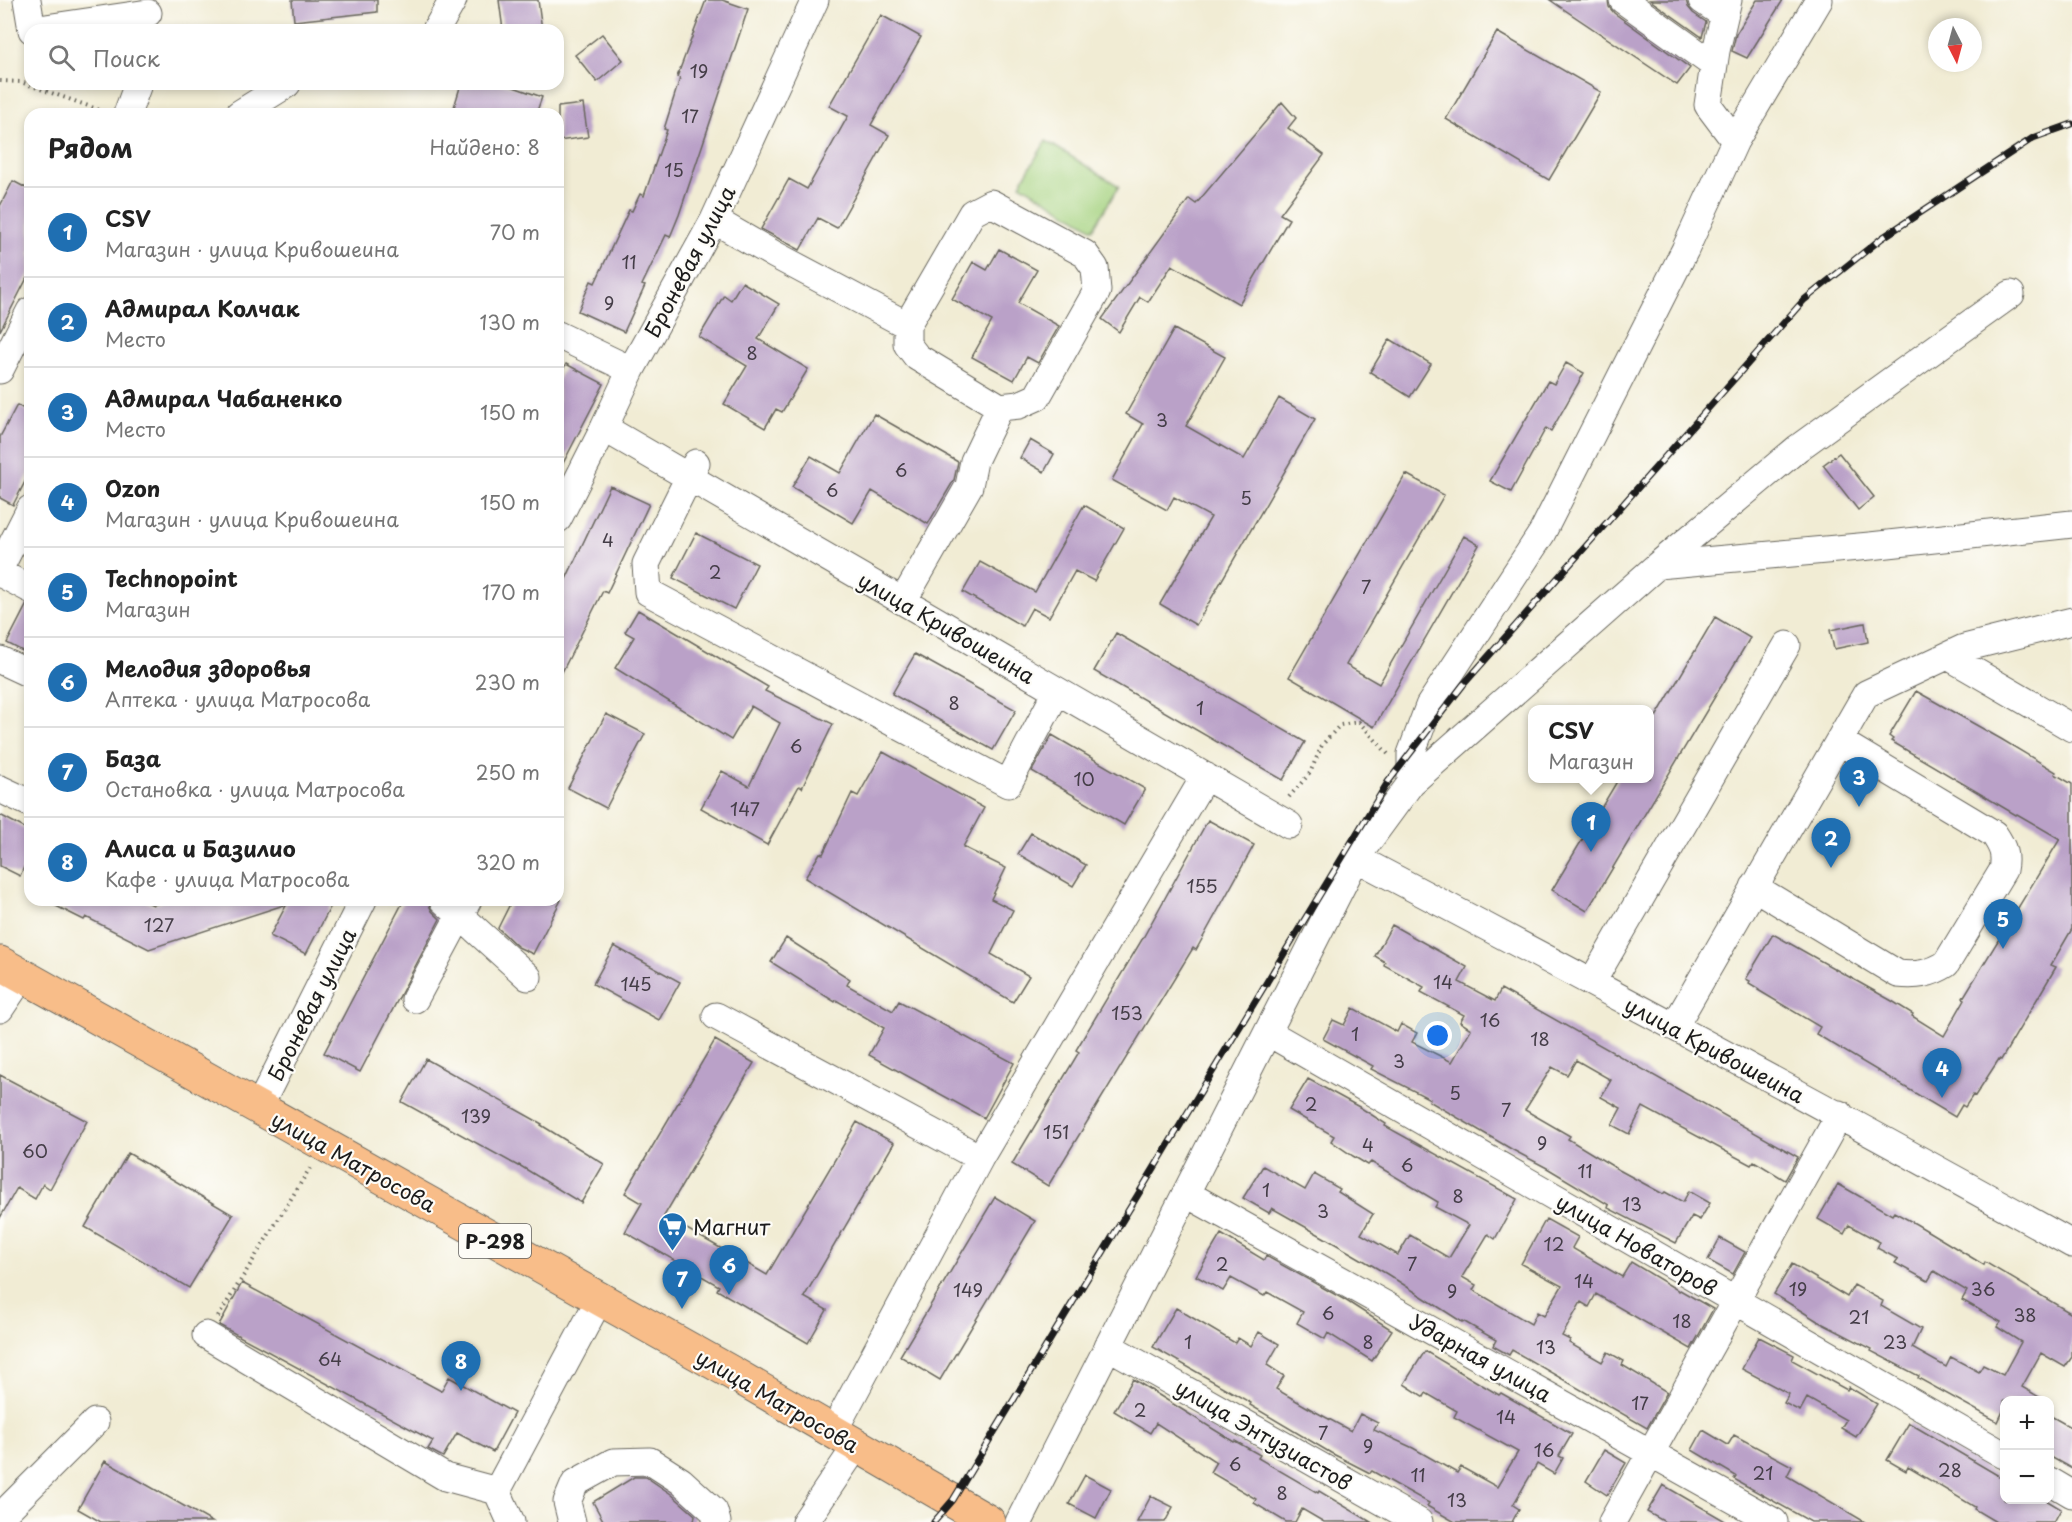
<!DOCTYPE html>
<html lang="ru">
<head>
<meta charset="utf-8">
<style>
	:root { --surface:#fff; --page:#f6f6f6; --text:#222; --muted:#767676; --line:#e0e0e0; --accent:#1f6fb2 }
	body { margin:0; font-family:"Playpen Sans",sans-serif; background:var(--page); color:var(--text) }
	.controls { position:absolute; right:18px; bottom:18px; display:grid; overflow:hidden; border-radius:12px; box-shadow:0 3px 9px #0003 }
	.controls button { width:54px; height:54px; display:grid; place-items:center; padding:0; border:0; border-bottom:2px solid var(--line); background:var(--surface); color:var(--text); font:30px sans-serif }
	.compass { position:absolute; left:1928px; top:18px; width:54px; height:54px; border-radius:50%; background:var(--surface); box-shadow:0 3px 9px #0003; rotate:174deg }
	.you { position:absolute; left:1438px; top:1036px; width:21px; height:21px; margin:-15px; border:4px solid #fff; border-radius:50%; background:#1a73e8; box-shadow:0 0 0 9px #1a73e833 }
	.badge { display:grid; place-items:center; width:39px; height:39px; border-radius:50%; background:var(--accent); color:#fff; font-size:20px; font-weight:700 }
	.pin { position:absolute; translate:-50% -50px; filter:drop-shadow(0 2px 3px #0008) }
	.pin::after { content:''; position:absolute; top:32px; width:21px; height:18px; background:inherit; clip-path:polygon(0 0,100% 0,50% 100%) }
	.popup { position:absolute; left:1528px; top:705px; width:126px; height:78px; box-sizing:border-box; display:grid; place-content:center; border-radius:12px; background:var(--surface); filter:drop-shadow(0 2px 4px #0005); font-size:20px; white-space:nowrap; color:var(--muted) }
	.popup b { font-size:22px; color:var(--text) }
	.popup::after { content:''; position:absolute; left:50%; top:100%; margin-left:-12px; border:12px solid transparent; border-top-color:var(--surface) }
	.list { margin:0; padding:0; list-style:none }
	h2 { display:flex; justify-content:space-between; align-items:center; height:78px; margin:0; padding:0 24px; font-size:26px }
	h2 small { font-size:20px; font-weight:400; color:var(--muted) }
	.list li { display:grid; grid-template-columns:39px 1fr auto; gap:18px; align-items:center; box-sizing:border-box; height:90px; padding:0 24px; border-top:2px solid var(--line) }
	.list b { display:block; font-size:22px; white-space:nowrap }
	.list p { margin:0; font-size:20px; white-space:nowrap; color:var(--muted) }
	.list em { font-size:20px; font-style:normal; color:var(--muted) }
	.icon { flex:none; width:33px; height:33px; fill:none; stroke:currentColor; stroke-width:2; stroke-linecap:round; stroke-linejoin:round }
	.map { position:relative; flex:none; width:2072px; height:1522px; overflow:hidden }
	.search { position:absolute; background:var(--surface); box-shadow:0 3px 9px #0003; left:24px; top:24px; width:540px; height:66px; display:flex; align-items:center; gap:15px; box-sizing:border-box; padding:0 21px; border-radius:18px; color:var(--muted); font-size:22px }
	.panel { position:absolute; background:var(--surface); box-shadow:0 3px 9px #0003; left:24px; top:108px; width:540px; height:798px; border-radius:18px }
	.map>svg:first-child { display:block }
</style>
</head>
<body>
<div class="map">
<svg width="2072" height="1522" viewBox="0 0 2072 1522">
	<rect width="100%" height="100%" fill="#fdfcf7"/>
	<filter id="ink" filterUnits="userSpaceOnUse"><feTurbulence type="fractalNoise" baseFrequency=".0167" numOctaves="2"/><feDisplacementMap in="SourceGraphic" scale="12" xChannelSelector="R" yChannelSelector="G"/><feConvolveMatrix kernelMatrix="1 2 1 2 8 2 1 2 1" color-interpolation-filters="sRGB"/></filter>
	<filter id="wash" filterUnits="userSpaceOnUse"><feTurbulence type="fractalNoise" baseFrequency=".008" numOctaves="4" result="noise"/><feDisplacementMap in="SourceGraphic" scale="24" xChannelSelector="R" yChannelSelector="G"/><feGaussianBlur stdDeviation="1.35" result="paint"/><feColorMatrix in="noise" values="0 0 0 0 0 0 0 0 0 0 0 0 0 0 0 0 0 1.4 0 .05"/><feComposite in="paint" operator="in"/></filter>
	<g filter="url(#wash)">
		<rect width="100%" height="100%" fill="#f1ecd4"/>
		<path fill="#a4d27f" stroke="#60774e" stroke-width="1.5" d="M1046 141 1119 186 1093 229 1020 184Z"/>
		<g id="blocks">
			<path fill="#baa1c8" d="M292 0H377V12L294 21Z
				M499 0H538L542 30H503Z
				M706 0H722L748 9 679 215 670 237 666 235 642 285 645 286 624 332 578 311 591 281 595 283 629 210 632 211 640 194 644 196 667 130 664 129 680 78 677 77Z
				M1550 0H1608L1609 7 1614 13 1690 68 1677 85Z
				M1650 0H1686L1688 7 1693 13 1706 22 1702 37Z
				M1757 0H1783L1747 58 1732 51 1736 34Z
				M881 15 921 37 871 125 889 135 837 228 818 218 800 250 761 229 789 179 807 189 848 116 829 106Z
				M1497 32 1601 92 1549 180 1446 119Z
				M602 34 623 60 597 82 575 55Z
				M461 84H505L542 97 536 114H452Z
				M1282 102 1296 118 1288 128 1324 155 1280 214 1289 219 1239 304 1172 265 1148 302 1140 297 1119 332 1102 319 1189 199 1196 204Z
				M583 104 588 137 558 141V107Z
				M13 181 30 190V272L0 331V206Z
				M999 249 1037 270 1018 303 1059 326 1038 363 1027 357 1014 380 972 357 992 321 952 299 973 262 987 270Z
				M742 282 779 304 758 339 808 369 782 412 776 409 765 428 724 404 747 366 699 337 724 295 731 300Z
				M1174 329 1225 357 1186 426 1244 459 1279 398 1315 419 1196 625 1160 604 1211 517 1174 497 1167 510 1112 480 1143 424 1126 414Z
				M1390 339 1431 364 1410 397 1370 372Z
				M1566 363 1584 373 1551 431 1546 428 1511 492 1490 481 1548 381 1554 384Z
				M566 364 604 384 558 473V379Z
				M17 405 30 412V472L13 505 0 498V437Z
				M874 414 958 462 954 480 928 524 872 491 853 523 792 487 811 456 840 473Z
				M1030 440 1054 454 1044 472 1020 458Z
				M1839 453 1874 497 1858 510 1823 465Z
				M1406 474 1444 495 1346 665 1379 684 1464 536 1479 545 1374 727 1289 677Z
				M610 486 649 504 607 593 603 591 558 680V596Z
				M1084 505 1124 528 1094 581 1075 571 1049 617 1032 608 1022 626 963 592 980 562 1035 592Z
				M696 533 757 564 734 609 673 578Z
				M27 604 30 605V655L7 643Z
				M638 610 768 687 765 691 833 724 802 788 799 786 767 845 701 808 722 771 749 786 780 723 751 706 731 740 615 668 634 637 625 632Z
				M1715 617 1750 638 1587 911 1552 890 1619 778H1650V727Z
				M1865 623 1868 642 1834 649 1830 630Z
				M1116 633 1305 742 1283 780 1094 671Z
				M915 654 1016 710 993 750 892 694Z
				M1916 691 2001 739 2056 772 2055 774 2072 784V929L2051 965 2056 967 2001 1060 1999 1059 1975 1096 1973 1095 1965 1107 1962 1105 1955 1117 1816 1034 1820 1027 1758 990 1759 989 1749 983 1750 981 1746 979 1773 934 1892 1001 1913 1014 1912 1016 1944 1036 1965 999 1963 998 2060 839 2017 814 2016 815 1891 741 1893 739 1889 736Z
				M606 714 645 734 606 808 568 788Z
				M1052 735 1145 789 1124 825 1032 771Z
				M883 752 984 808 963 847 1006 868 991 899 1013 910 991 954 1029 976 1013 1002 805 878 820 853 823 854 852 793 858 796Z
				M0 815 30 831V871L24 867 20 876 0 866Z
				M1208 820 1254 845 1196 950 1193 948 1048 1186 1012 1164 1079 1052 1076 1050 1143 938Z
				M1031 833 1086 865 1073 886 1018 854Z
				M44 900H143L153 905 168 900H286L287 904 149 949 86 917 84 920Z
				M289 900H334L306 954 270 936Z
				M404 900H423L428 903 432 911 440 919 360 1072 324 1053Z
				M512 900H561L533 954 518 947 498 928Z
				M1392 925 1467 967 1459 982 1495 1001 1501 989 1798 1157 1785 1180 1754 1161 1751 1165 1643 1107 1629 1134 1612 1125 1621 1108 1601 1097 1611 1080 1576 1060 1567 1075 1552 1067 1525 1110 1570 1136 1568 1139 1619 1170 1663 1194 1665 1192 1683 1202 1689 1191 1710 1203 1700 1220 1692 1216 1676 1243 1608 1208 1609 1205 1547 1168 1513 1150 1429 1101 1430 1099 1371 1069 1373 1066 1323 1039 1333 1020 1344 1025 1353 1008 1397 1032 1401 1024 1417 1033 1412 1042 1452 1062 1471 1029 1460 1022 1464 1015 1421 992 1424 987 1384 965 1385 962 1375 956Z
				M786 938 850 979 847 985 893 1011 899 1001 1014 1063 984 1118 869 1055 884 1028 836 1000 835 1002 771 962Z
				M614 946 680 982 659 1020 593 984Z
				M715 1040 754 1063 664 1216 736 1257 767 1275 857 1122 894 1143 804 1297 827 1310 808 1343 717 1290 719 1286 625 1232 642 1203 625 1193Z
				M426 1059 542 1124 541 1125 604 1164 581 1203 519 1165 518 1166 402 1102Z
				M0 1075 87 1121 50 1189 43 1184 35 1199 17 1188 0 1218Z
				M1308 1079 1361 1108 1386 1124 1385 1126 1517 1199 1495 1239 1488 1234 1462 1277 1476 1285 1473 1290 1531 1324 1537 1312 1544 1316 1562 1286 1521 1264 1546 1219 1578 1237 1572 1248 1622 1277 1631 1262 1679 1291 1680 1290 1713 1309 1691 1349 1596 1294 1589 1307 1581 1302 1562 1336 1570 1340 1569 1343 1602 1362 1608 1352 1624 1361 1622 1365 1667 1392 1647 1428 1512 1350 1509 1355 1493 1346 1496 1340 1463 1321 1462 1322 1387 1274 1325 1238 1272 1208 1269 1213 1243 1198 1263 1166 1305 1190 1314 1174 1340 1189 1338 1192 1373 1214 1361 1234 1398 1255 1410 1235 1449 1258 1469 1225 1435 1207 1438 1202 1371 1162 1368 1165 1353 1156 1331 1141 1334 1136 1289 1110Z
				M128 1153 233 1215 189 1288 85 1227Z
				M1838 1184 1892 1215 1894 1212 1916 1224 1984 1265 1985 1262 2072 1314V1357L2065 1367 2041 1353 2022 1387 2046 1401H2004V1409L1998 1422 1918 1378 1919 1376 1871 1351 1872 1349 1819 1322 1774 1294 1792 1264 1847 1297 1854 1285 1883 1301 1881 1306 1921 1329 1912 1348 1946 1367 1951 1357 1979 1372 1983 1365 2003 1375 2021 1342 1997 1327 2001 1322 1962 1300 1967 1291 1934 1271 1928 1281 1895 1263 1898 1259 1877 1248 1880 1242 1849 1225 1844 1234 1818 1219Z
				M995 1197 1035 1221 940 1380 900 1356Z
				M1221 1234 1264 1260 1266 1256 1345 1300 1392 1330 1372 1361 1328 1333 1325 1339 1297 1323 1303 1312 1267 1292 1264 1296 1231 1278 1223 1291 1196 1276Z
				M1720 1238 1745 1252 1733 1274 1708 1260Z
				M242 1283 441 1391 449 1377 514 1413 493 1452 457 1433 443 1457 428 1449 433 1441 219 1325Z
				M1176 1308 1235 1343 1238 1338 1251 1346 1259 1332 1279 1344 1267 1365 1284 1376 1276 1389 1314 1411 1351 1431 1360 1414 1378 1423 1374 1430 1413 1448 1457 1473 1461 1467 1497 1487 1518 1452 1454 1417 1457 1411 1426 1393 1424 1397 1404 1384 1425 1351 1499 1395 1501 1393 1572 1434 1559 1456 1563 1458 1554 1474 1537 1464 1513 1505 1519 1509 1512 1522H1455L1427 1506 1429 1503 1372 1471 1370 1473 1331 1453 1250 1405 1251 1403 1153 1347Z
				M1759 1337 1794 1355 1792 1360 1847 1390 1849 1387 1877 1404 1856 1437 1841 1428 1846 1420 1807 1398 1800 1411 1784 1403 1789 1394 1742 1369Z
				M1133 1379 1234 1442 1235 1441 1260 1455 1258 1458 1318 1493 1319 1491 1371 1522H1324L1302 1509 1295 1522H1286L1254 1503 1256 1499 1210 1472 1216 1462 1156 1423 1150 1433 1114 1411Z
				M2049 1415 2072 1428V1469L2049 1456Z
				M1909 1423 2004 1479V1500H2046L2061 1509 2054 1522H1996L1974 1509 1975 1507 1908 1467 1906 1471 1887 1460Z
				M1703 1430 1728 1445 1734 1435 1792 1466 1787 1476 1865 1522H1811L1734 1479 1736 1476 1692 1450Z
				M1604 1450 1626 1463 1607 1495 1586 1481Z
				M105 1461 212 1522H101L78 1509Z
				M1085 1475 1111 1489 1096 1518 1069 1504Z
				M634 1477H646L671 1494 695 1515 694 1522H604L593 1502Z
				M1663 1485 1727 1522H1665L1647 1512Z
				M1151 1496 1173 1507 1165 1522H1137Z"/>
		</g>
	</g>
	<g filter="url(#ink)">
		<use href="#blocks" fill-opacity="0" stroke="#67655c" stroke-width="1.5"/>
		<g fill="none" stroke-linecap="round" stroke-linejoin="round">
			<defs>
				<path id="minor" d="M27 0 32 30 148 13
					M1623 0 1714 65
					M1702 0 1724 15
					M1728 0 1716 51 1708 105 1735 141
					M436 30 453 0
					M127 114 138 84
					M239 114 287 84
					M991 203 1085 254 1095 268 1097 291 1037 397 1019 405 1000 407 917 357 907 344V325L972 213Z
					M714 220 775 255 907 325
					M558 335 631 370
					M0 370 30 311
					M604 428 1289 825
					M696 463 646 564 648 592 1008 784 1057 691
					M558 519 604 428 631 370 714 220 815 0
					M1658 565 1870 546 2072 524
					M0 568 30 509
					M0 573 30 589
					M903 601 969 486 974 461 1000 407
					M1948 656 2072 728
					M0 660 30 674
					M1411 783V754L1429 706 1542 533 1685 250 1735 141 1819 0
					M0 789 30 803
					M1356 858C1596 984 1835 1112 2072 1244
					M1754 887 1898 974C1917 976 1930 974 1946 964L2003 870C2006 855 2003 847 1994 834L1839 741
					M443 900 528 977
					M1592 982 1787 645
					M415 999 468 900
					M0 1009 23 975
					M716 1016 980 1158 1205 776
					M1674 1027 1866 694 1964 648 2072 621
					M1269 1033 2004 1455
					M259 1107 363 900
					M1187 1194 1774 1522
					M206 1335 445 1477 497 1491 511 1522
					M1108 1346 1419 1522
					M833 1432 980 1158
					M2050 1481 2072 1494
					M497 1491 599 1300
					M0 1517 95 1422
					M572 1522 567 1502 575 1483 613 1462 650 1461 681 1481 714 1511 717 1522
					M805 1522 857 1445
					M1019 1522 1356 858 1411 783 1658 565 1798 448 2011 294
					M1612 1522 1840 1114"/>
				<path id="highway" d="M0 963 734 1374 989 1522"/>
			</defs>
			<use href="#minor" stroke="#67655c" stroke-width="29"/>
			<use href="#highway" stroke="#67655c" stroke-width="35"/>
			<path stroke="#67655c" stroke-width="4" stroke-dasharray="1.5 4.5" stroke-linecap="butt" d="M0 81 21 82 105 112
				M1289 797 1310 773 1322 745 1340 725 1359 722 1388 754
				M218 1317 310 1168"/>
			<use href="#minor" stroke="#fff" stroke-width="27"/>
			<use href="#highway" stroke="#f8bd89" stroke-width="33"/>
			<defs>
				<path id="rail" d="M934 1522 953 1500 1388 782 1463 685 1804 300 1882 238 2033 138 2072 124"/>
			</defs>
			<use href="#rail" stroke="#1c1c1c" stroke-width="7"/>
			<use href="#rail" stroke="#fdfcf7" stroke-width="4.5" stroke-dasharray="14" stroke-linecap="butt"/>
		</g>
	</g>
	<defs>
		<symbol id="supermarket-pin" viewBox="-11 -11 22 30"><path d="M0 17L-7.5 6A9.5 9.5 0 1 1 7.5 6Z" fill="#1f6fb2" stroke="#fdfcf7"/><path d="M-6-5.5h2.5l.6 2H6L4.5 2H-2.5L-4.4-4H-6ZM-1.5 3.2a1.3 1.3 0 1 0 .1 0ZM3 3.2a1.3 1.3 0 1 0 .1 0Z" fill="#fff"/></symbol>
	</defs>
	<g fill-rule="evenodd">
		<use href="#supermarket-pin" x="656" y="1210" width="33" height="45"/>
	</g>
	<g text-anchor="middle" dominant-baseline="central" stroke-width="4.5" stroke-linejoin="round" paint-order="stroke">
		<g font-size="18" fill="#443d47">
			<text x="699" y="70">19</text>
			<text x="690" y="115">17</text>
			<text x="674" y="169">15</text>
			<text x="629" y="261">11</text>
			<text x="609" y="302">9</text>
			<text x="752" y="352">8</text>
			<text x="1162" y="419">3</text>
			<text x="901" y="469">6</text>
			<text x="832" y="489">6</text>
			<text x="1246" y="497">5</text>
			<text x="608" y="539">4</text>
			<text x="715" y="571">2</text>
			<text x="1366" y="586">7</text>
			<text x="954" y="702">8</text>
			<text x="1200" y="707">1</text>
			<text x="796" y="745">6</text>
			<text x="1084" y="778">10</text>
			<text x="745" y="808">147</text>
			<text x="1202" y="885">155</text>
			<text x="159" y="924">127</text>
			<text x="1443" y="981">14</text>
			<text x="636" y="983">145</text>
			<text x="1127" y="1012">153</text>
			<text x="1490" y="1019">16</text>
			<text x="1355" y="1033">1</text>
			<text x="1540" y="1038">18</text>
			<text x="1399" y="1060">3</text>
			<text x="1455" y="1092">5</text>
			<text x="1311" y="1103">2</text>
			<text x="1506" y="1109">7</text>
			<text x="476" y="1115">139</text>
			<text x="1056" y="1131">151</text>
			<text x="1542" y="1142">9</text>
			<text x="1368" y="1144">4</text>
			<text x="35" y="1150">60</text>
			<text x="1407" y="1164">6</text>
			<text x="1585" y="1170">11</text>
			<text x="1266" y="1189">1</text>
			<text x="1458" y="1195">8</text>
			<text x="1632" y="1203">13</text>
			<text x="1323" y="1210">3</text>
			<text x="1554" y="1243">12</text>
			<text x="1222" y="1263">2</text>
			<text x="1412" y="1263">7</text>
			<text x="1584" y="1280">14</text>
			<text x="1798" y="1288">19</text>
			<text x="1983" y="1288">36</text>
			<text x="968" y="1289">149</text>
			<text x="1452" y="1290">9</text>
			<text x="1328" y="1312">6</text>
			<text x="2025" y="1314">38</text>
			<text x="1859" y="1316">21</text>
			<text x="1682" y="1320">18</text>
			<text x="1188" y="1341">1</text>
			<text x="1368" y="1341">8</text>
			<text x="1895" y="1341">23</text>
			<text x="1546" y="1346">13</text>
			<text x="330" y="1358">64</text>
			<text x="1640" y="1402">17</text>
			<text x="1140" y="1409">2</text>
			<text x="1506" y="1416">14</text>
			<text x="1323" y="1432">7</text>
			<text x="1368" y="1445">9</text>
			<text x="1544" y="1449">16</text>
			<text x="1235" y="1463">6</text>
			<text x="1950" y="1469">28</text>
			<text x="1763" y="1472">21</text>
			<text x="1418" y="1474">11</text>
			<text x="1282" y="1492">8</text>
			<text x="1457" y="1499">13</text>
		</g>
		<rect fill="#fdfcf7" stroke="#605f5e" stroke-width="1.5" x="459" y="1224" width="72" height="34" rx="4.5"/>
		<g font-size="20" font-weight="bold" fill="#1c1c1c">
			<text x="495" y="1241">Р-298</text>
		</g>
		<g font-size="21" fill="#1c1c1c" stroke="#fdfcf7">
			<text transform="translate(689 261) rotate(-62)">Броневая улица</text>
			<text transform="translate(947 627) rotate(30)">улица Кривошеина</text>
			<text transform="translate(311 1004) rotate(-63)">Броневая улица</text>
			<text transform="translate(1715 1049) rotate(28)">улица Кривошеина</text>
			<text transform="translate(354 1161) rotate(29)">улица Матросова</text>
			<text transform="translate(1637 1244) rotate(30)">улица Новаторов</text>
			<text transform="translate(1481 1357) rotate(29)">Ударная улица</text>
			<text transform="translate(778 1400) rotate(30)">улица Матросова</text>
			<text transform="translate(1264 1434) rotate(30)">улица Энтузиастов</text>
		</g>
		<g font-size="21" fill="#1c1c1c" stroke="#fdfcf7" text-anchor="start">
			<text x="693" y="1226">Магнит</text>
		</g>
	</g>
</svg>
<div class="controls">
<button>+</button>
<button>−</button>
</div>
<svg class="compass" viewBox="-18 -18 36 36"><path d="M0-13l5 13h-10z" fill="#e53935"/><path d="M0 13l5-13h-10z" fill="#767676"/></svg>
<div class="you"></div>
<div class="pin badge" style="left:1591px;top:852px">1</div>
<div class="popup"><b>CSV</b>Магазин</div>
<div class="pin badge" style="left:1831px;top:868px">2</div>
<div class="pin badge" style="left:1859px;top:807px">3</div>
<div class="pin badge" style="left:1942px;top:1098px">4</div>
<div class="pin badge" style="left:2003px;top:949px">5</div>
<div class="pin badge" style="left:729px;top:1295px">6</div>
<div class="pin badge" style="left:682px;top:1309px">7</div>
<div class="pin badge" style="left:461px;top:1391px">8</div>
<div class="search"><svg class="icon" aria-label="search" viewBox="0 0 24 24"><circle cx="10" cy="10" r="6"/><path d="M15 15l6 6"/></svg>Поиск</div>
<section class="panel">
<h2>Рядом<small>Найдено: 8</small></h2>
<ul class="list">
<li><span class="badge">1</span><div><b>CSV</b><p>Магазин · улица Кривошеина</p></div><em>70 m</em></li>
<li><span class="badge">2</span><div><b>Адмирал Колчак</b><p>Место</p></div><em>130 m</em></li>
<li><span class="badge">3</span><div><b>Адмирал Чабаненко</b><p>Место</p></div><em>150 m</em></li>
<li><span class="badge">4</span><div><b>Ozon</b><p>Магазин · улица Кривошеина</p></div><em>150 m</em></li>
<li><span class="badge">5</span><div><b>Technopoint</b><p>Магазин</p></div><em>170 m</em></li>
<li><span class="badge">6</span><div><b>Мелодия здоровья</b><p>Аптека · улица Матросова</p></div><em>230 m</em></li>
<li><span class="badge">7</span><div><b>База</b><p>Остановка · улица Матросова</p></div><em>250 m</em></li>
<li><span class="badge">8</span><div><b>Алиса и Базилио</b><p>Кафе · улица Матросова</p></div><em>320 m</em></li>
</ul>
</section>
</div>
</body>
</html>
